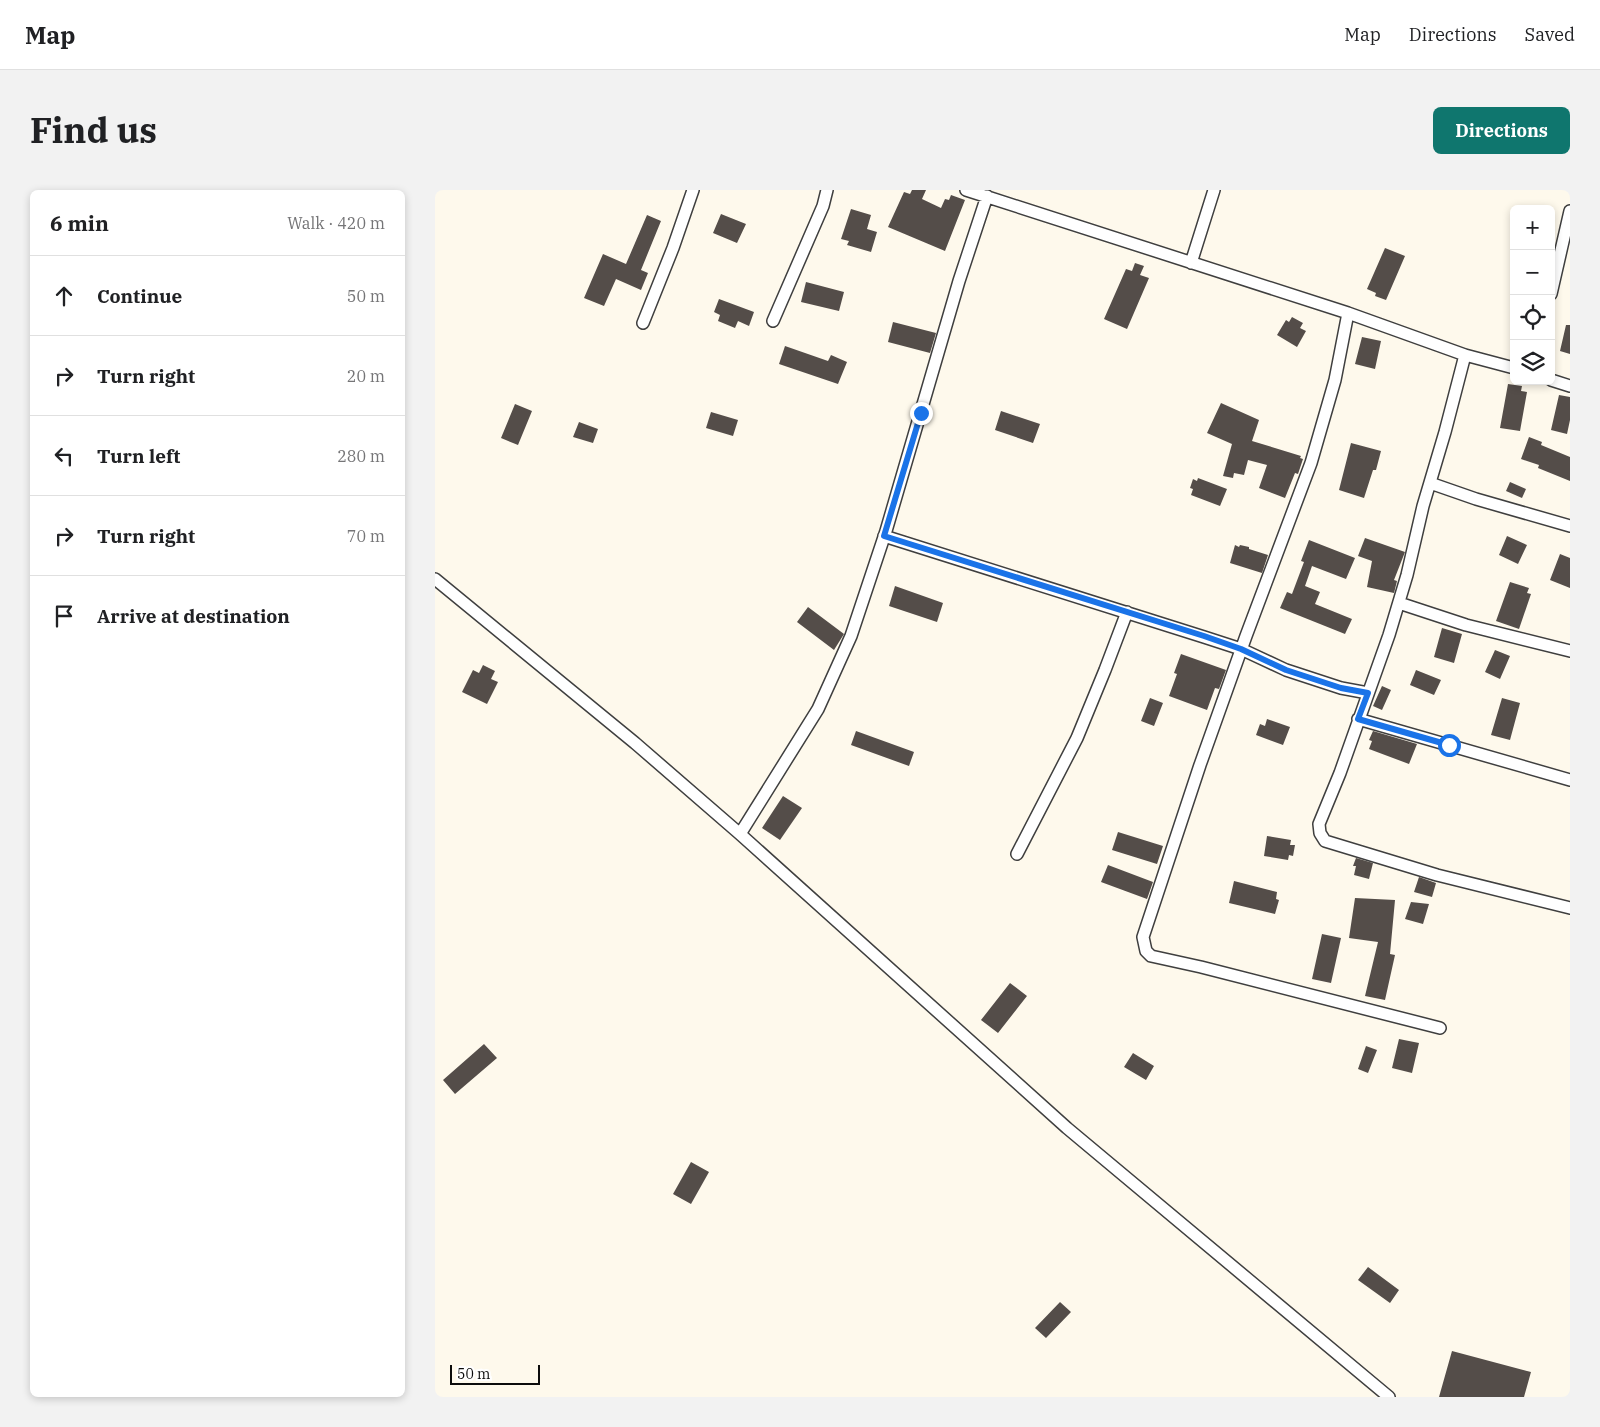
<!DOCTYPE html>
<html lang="en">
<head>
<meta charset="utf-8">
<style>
	:root { --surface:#fff; --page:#f2f2f2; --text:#202124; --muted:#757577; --line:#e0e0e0; --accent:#0f766e }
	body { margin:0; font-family:"IBM Plex Serif",serif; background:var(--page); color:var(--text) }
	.controls { position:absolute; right:15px; top:15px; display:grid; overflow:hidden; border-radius:8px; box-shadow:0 2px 8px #0003 }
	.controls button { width:45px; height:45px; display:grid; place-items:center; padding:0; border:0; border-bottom:1px solid var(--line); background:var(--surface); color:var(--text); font:25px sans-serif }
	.scale { position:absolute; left:15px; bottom:12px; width:90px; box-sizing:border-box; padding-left:5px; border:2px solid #0c0c0c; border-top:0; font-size:14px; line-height:18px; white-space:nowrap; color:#0c0c0c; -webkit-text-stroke:4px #fff; paint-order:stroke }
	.stop { position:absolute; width:15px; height:15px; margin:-11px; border:4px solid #1a73e8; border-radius:50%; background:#fff }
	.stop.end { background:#1a73e8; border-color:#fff; box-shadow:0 1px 5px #0008 }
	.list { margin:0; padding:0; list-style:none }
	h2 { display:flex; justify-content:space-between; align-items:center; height:65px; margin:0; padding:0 20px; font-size:21px }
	h2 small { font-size:16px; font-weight:400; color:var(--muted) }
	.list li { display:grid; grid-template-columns:32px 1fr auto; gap:15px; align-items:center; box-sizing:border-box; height:80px; padding:0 20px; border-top:1px solid var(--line) }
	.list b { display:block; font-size:19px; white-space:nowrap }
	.list em { font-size:16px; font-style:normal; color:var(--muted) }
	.icon { flex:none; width:28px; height:28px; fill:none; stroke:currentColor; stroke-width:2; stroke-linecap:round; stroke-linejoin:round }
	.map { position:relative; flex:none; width:1135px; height:1207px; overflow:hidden; border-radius:8px }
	header { display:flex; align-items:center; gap:30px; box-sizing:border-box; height:70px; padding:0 25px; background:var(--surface); border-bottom:1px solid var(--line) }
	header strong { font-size:24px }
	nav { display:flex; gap:28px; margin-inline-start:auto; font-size:18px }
	.intro { display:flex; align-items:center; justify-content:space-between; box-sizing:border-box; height:120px; padding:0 30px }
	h1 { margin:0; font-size:35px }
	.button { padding:12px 22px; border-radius:8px; background:var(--accent); color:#fff; font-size:18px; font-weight:700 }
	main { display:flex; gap:30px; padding:0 30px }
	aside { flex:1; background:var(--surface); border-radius:8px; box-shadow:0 2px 8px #0003 }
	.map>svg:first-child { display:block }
</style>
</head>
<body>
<header>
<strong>Map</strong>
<nav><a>Map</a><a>Directions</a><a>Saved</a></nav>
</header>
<div class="intro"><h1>Find us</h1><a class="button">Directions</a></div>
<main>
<aside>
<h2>6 min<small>Walk · 420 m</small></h2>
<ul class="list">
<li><svg class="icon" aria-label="ahead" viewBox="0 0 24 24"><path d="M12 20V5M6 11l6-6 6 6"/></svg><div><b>Continue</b></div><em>50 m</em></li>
<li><svg class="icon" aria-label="right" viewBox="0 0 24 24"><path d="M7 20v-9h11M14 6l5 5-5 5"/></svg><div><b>Turn right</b></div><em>20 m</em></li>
<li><svg class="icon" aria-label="left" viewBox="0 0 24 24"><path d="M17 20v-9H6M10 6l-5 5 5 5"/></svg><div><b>Turn left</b></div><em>280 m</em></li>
<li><svg class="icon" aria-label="right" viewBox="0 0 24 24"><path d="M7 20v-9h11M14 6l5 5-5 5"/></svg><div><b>Turn right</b></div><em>70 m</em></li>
<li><svg class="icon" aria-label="arrive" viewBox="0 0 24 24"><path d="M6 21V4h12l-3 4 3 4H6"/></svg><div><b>Arrive at destination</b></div></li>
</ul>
</aside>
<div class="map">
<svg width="1135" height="1207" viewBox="0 0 1135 1207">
	<rect width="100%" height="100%" fill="#fef9ec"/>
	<path fill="#544d49" d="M477 0H491L487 9 506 18 510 9 514 10 516 5 530 10 510 61 453 37 469 2 475 4Z
		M416 19 436 25 432 39 442 42 436 62 412 55 414 51 406 49Z
		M286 24 311 34 302 53 278 43Z
		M212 25 226 31 206 80 213 83 206 100 181 89 169 116 149 108 168 64 191 74Z
		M950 58 970 66 951 110 940 106 941 103 932 99Z
		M700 73 709 76 705 85 714 88 692 139 669 129 691 79 697 81Z
		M371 92 409 102 404 121 366 112Z
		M284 109 319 122 314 136 303 131 300 138 283 131 285 125 279 122Z
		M857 127 868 133 865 138 871 141 862 157 842 145 851 130 854 132Z
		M458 132 501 143 495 163 453 152Z
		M1131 135H1135V164L1125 161Z
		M927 147 946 151 940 179 920 174Z
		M350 156 393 171 396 165 412 172 403 194 344 174Z
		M1073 194 1087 196 1086 201 1092 202 1085 241 1065 238Z
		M1124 205 1135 207V230L1132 244 1116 240Z
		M786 213 824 230 817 251 866 266 865 268 868 269 863 284 860 283 850 308 824 298 832 275 813 270 809 285 799 283 798 288 788 286 797 254 772 243Z
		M80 214 97 221 83 255 66 248Z
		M566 221 605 234 598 253 560 240Z
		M276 222 303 230 298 246 271 238Z
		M144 232 163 239 158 253 138 247Z
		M1094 247 1107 252 1106 255 1135 267V291L1103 278 1104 275 1086 269Z
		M916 253 946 261 941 280H938L929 308 904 300Z
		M763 288 792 299 785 316 756 305 758 299 755 298 758 289 762 291Z
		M1075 292 1091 299 1087 308 1071 301Z
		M1072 346 1092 355 1083 374 1064 365Z
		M930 348 970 362 959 390 962 391 959 403 932 397 937 371 923 366Z
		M874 350 920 368 911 389 877 376 870 396 885 402 880 414 917 429 910 444 845 418 852 402 857 404 869 372 866 371Z
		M800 355 804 357 805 355 814 357V359L833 365 827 383 795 373Z
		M1125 364 1135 368V398L1115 390Z
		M1075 392 1094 398 1092 403 1096 404 1084 439 1061 431Z
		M460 396 508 413 502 432 454 416Z
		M373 417 409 444 399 460 362 432Z
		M1007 438 1027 444 1019 473 999 467Z
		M1060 460 1075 466 1065 489 1050 482Z
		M746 464 791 480 784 499 780 498 772 520 734 506 742 484 739 483Z
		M48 475 60 481 56 489 63 492 52 514 27 502 38 480 44 483Z
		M981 480 1006 490 999 505 975 495Z
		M947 496 956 500 947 520 938 516Z
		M715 508 728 513 719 536 706 531Z
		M1067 508 1085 513 1075 550 1056 545Z
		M832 529 855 537 848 555 821 545 825 534 830 536Z
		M421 541 479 562 474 576 416 555Z
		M938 541 982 554 974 574 934 559 937 551 934 550Z
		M348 606 367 618 345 650 327 638Z
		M683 642 728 656 722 674 677 660Z
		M832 646 856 650 855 655H860L858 666 854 665 853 670 829 666Z
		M921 668 938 673 934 689 919 685 921 676H918Z
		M673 675 718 692 712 709 666 692Z
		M984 687 1001 693 997 707 979 702Z
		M799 691 842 702 841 709 844 710 840 724 794 713Z
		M920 708 960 710 955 764 960 765 950 810 930 806 943 752 914 748Z
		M976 712 994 714 988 734 970 729Z
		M887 744 906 748 896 793 877 789Z
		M575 793 592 806 563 843 546 830Z
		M964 849 984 853 977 883 957 878Z
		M49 854 62 868 20 904 8 890Z
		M931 856 942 860 933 883 923 879Z
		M698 863 719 876 711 890 689 877Z
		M256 972 274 982 256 1014 238 1004Z
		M933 1077 964 1100 955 1113 923 1090Z
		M625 1112 636 1122 611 1148 600 1138Z
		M1017 1161 1096 1182 1089 1207H1004Z"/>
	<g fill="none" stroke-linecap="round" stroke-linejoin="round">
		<defs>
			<path id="street" d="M531 0 913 123 1030 165 1079 178
				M756 73 779 0
				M1116 104 1135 21
				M913 123 900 190 876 273 811 446 765 575 708 747 711 761 716 766 766 777 1005 838
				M338 131 388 16 392 0
				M208 133 238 58 258 0
				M1030 165 1010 242 988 316 972 385 954 445 905 583 884 634 885 643 890 651 1002 685 1135 718
				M1116 190 1135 196
				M995 293 1041 309 1135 336
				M449 346 769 447 806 459 851 480 906 498 933 503
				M0 389 200 553 305 644 632 938 954 1207
				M964 413 1031 435 1135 461
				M923 529 1135 590
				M305 644 383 519 416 446 451 341 524 91 552 6
				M582 664 642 548 670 480 692 422"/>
		</defs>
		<use href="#street" stroke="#3f3f3f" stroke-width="14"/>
		<use href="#street" stroke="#fff" stroke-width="11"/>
	</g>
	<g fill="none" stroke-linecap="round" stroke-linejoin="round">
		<path stroke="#1a73e8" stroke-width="6" d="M486 223 449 346 769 446 806 459 851 480 906 498 933 503 923 529 1014 555"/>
	</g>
</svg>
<div class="controls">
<button>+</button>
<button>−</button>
<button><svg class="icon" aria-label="locate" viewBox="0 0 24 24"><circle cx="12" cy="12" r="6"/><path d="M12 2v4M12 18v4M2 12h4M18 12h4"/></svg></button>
<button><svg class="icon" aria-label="layers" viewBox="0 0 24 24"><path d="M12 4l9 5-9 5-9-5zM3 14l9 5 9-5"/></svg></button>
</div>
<div class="scale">50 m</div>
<div class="stop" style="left:1014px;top:555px"></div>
<div class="stop end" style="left:486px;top:223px"></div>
</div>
</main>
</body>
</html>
